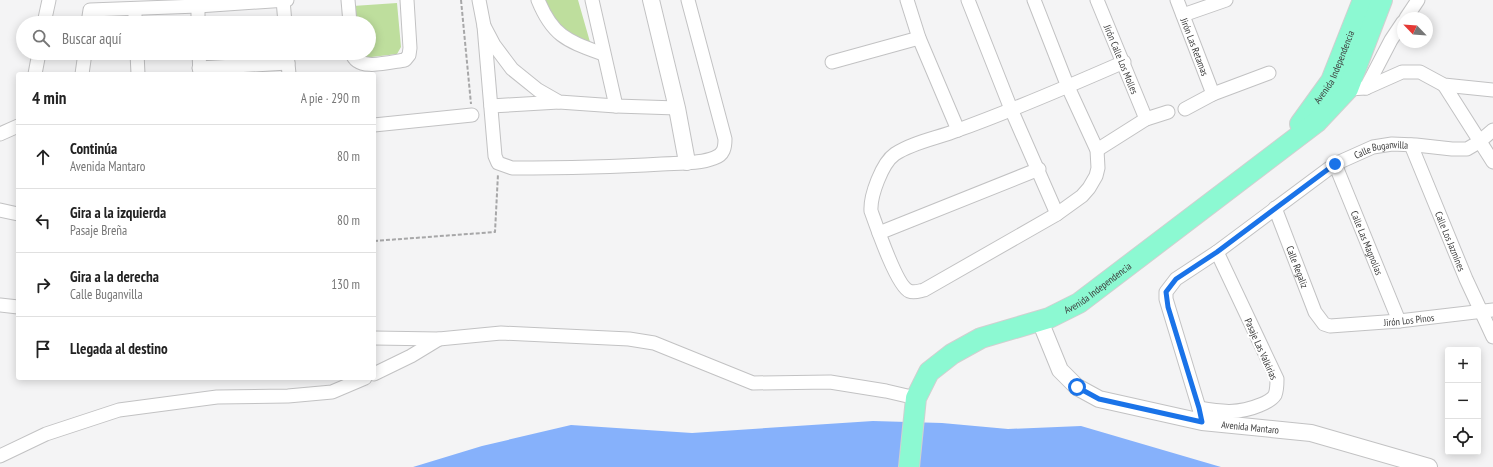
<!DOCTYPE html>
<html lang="es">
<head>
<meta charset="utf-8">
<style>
	:root { --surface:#fff; --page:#f2f2f2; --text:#222; --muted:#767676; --line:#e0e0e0 }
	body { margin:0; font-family:"PT Sans Narrow",sans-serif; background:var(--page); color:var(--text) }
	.controls { position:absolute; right:12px; bottom:12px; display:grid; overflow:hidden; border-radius:4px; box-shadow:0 2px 10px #0003 }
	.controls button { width:36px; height:36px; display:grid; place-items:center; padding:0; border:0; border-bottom:1px solid var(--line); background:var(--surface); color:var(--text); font:20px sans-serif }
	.compass { position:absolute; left:1397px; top:12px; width:36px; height:36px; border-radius:50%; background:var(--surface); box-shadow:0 2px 10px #0003; rotate:295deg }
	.stop { position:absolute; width:12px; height:12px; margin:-9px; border:3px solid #1a73e8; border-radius:50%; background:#fff }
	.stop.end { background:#1a73e8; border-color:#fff; box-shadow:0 1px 4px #0008 }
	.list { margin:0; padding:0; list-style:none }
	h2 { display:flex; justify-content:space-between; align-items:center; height:52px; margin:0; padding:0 16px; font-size:17px }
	h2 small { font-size:13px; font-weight:400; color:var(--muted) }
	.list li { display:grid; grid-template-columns:26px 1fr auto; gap:12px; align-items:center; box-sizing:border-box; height:64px; padding:0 16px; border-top:1px solid var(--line) }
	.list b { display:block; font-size:15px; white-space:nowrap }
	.list p { margin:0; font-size:13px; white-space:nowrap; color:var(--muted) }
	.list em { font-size:13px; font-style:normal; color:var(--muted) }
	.icon { flex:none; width:22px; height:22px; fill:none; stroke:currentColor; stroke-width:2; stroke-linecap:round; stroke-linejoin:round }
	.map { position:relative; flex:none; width:1493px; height:467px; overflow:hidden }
	.search { position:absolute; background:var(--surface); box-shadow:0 2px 10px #0003; left:16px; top:16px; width:360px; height:44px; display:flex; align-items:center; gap:10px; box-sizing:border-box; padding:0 14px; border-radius:22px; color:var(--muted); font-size:15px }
	.panel { position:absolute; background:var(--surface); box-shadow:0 2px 10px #0003; left:16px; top:72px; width:360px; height:308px; border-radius:4px }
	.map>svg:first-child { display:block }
</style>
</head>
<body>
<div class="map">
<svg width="1493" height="467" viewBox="0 0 1493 467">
	<rect width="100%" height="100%" fill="#f4f4f5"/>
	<path fill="#bede9d" d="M540 0H578L592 49 568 38Z
		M397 3 401 47 397 54 363 58 356 53H369V23H354L353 6Z"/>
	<path fill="#86b1fb" d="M873 421 942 423 1008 429 1081 426 1221 467H413L482 446 571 425 692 433Z"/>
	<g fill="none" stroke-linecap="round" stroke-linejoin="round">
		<defs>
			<g id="minor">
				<path d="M283 0 285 23"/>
				<path d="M348 0 350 23"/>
				<path d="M479 0 484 26 494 45 512 69 538 90 559 102 616 106 677 108"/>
				<path d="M538 0C553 37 568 41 603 54"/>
				<path d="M592 0 616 106"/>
				<path d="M907 0 919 38 958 130"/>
				<path d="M968 0 1011 109 1057 214"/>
				<path d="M1034 0 1068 87 1097 150 1098 168 1096 176 1089 188 1082 196 1057 214 924 290C919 291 914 293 909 291 897 286 876 225 871 211 870 196 882 163 895 154 913 142 938 138 958 130 1014 110 1069 86 1124 62"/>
				<path id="s1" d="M1097 0 1146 119"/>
				<path id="s2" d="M1177 0 1213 94"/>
				<path d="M198 6V23"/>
				<path d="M135 9V23"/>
				<path d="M1183 15 1226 0"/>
				<path d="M1406 18 1418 0"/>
				<path d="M44 23 49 0"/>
				<path d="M88 23 90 10 198 6 287 0"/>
				<path d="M484 26 495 156 498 163 512 168C562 168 612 167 662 164 679 163 699 164 714 158 724 155 725 147 725 139L688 0"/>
				<path d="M137 53 138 74"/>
				<path d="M199 53 200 74"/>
				<path d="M287 53 289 74"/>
				<path d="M352 53C357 72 390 62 405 60L409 55 410 48 407 0"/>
				<path d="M832 62 919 38"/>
				<path d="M199 68 288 63"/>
				<path d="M35 74 39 53"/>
				<path d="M82 74 85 53"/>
				<path d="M1444 85 1493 162"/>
				<path d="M1366 88 1391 40 1403 22"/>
				<path d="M1348 89 1366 88 1402 72H1420L1444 85 1493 90"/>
				<path d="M491 106 559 102"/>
				<path d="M1185 109 1213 94 1269 73"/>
				<path d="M374 125 472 115"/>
				<path d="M0 134 18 126"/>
				<path id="s3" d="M1411 145 1466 279 1493 337"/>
				<path d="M1097 150 1146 119 1168 112"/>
				<path id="s4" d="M1335 164 1399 321"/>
				<path id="s5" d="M1275 208 1315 312 1324 324 1330 326 1399 321 1493 310"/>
				<path d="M0 210 18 214"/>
				<path d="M879 233 1039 169"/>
				<path d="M0 305 18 307"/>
				<path d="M374 338 439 339 501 333 629 339 654 343 753 383 830 382 886 391 916 398"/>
				<path d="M374 374 411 356 439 339"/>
				<path d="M1199 408C1221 412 1239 414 1260 405 1265 403 1272 400 1275 395 1277 390 1277 384 1277 379L1217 252"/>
				<path id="s6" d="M1202 422 1199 408 1166 299V292L1176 279 1217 252 1335 164 1373 147 1392 144 1416 145 1452 149H1467L1479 142 1493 130"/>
				<path d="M0 456 46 434 119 410 217 397 288 396 332 392 365 378"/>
			</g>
			<g id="tertiary">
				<path d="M651 0 677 108 687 162"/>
				<path id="s7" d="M1040 321 1060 370 1077 387 1099 399 1202 422 1311 433 1429 467"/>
			</g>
			<g id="primary">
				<path id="s8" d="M1300 124 1331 81 1363 0"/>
				<path id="s9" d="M909 467 916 398 929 372 952 354 981 338 1049 318 1079 303 1317 122 1348 89 1382 0"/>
			</g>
		</defs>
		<use href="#minor" stroke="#c2c2c3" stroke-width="15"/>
		<use href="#tertiary" stroke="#c2c2c3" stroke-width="18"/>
		<use href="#primary" stroke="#d0d0d0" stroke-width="22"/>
		<path stroke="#a7a7a8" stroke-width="2" stroke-dasharray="4 2" stroke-linecap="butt" d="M461 0 471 104
			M374 241 495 232 498 174"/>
		<use href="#minor" stroke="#fff" stroke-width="13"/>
		<use href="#tertiary" stroke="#fff" stroke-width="16"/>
		<use href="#primary" stroke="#8cf9d2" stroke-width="20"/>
	</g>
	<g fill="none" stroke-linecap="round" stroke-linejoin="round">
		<path stroke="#1a73e8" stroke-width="5" d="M1077 387 1099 399 1202 422 1199 408 1168 307 1166 292 1176 279 1217 252 1335 164"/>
	</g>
	<g text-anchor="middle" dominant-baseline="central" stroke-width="4" stroke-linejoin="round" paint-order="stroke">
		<g font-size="10" fill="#3b3b3b" stroke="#fff">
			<text stroke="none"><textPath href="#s2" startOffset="50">Jirón Las Retamas</textPath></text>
			<text stroke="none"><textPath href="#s1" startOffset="64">Jirón Calle Los Molles</textPath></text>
			<text stroke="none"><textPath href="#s8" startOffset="67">Avenida Independencia</textPath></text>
			<text stroke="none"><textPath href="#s6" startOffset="397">Calle Buganvilla</textPath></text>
			<text stroke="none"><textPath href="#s3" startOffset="104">Calle Los Jazmines</textPath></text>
			<text stroke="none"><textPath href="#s4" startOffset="85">Calle Las Magnolias</textPath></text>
			<text stroke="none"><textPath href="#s5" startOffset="63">Calle Regaliz</textPath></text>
			<text stroke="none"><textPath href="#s9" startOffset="289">Avenida Independencia</textPath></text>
			<text stroke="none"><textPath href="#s5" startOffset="212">Jirón Los Pinos</textPath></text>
			<text transform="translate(1261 349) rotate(66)">Pasaje Las Valkirias</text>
			<text stroke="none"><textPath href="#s7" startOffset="256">Avenida Mantaro</textPath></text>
		</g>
	</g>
</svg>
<div class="controls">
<button>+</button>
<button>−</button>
<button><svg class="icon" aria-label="locate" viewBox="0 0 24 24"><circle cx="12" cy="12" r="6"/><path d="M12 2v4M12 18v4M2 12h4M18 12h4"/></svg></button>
</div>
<svg class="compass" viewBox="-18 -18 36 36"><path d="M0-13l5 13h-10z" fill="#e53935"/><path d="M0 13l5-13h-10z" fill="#767676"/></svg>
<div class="stop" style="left:1077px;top:387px"></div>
<div class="stop end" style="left:1335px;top:164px"></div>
<div class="search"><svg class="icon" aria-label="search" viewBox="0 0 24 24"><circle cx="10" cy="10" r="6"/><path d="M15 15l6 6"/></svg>Buscar aquí</div>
<section class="panel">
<h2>4 min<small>A pie · 290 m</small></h2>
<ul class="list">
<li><svg class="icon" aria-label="ahead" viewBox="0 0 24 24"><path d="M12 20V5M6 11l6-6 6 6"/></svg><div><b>Continúa</b><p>Avenida Mantaro</p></div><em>80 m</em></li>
<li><svg class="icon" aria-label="left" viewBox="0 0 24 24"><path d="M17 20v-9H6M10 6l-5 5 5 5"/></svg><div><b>Gira a la izquierda</b><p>Pasaje Breña</p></div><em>80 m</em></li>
<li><svg class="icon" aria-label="right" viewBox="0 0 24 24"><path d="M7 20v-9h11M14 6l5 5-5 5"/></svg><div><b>Gira a la derecha</b><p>Calle Buganvilla</p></div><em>130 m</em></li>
<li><svg class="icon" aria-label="arrive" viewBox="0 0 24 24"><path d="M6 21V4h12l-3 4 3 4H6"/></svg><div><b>Llegada al destino</b></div></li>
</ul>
</section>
</div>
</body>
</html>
